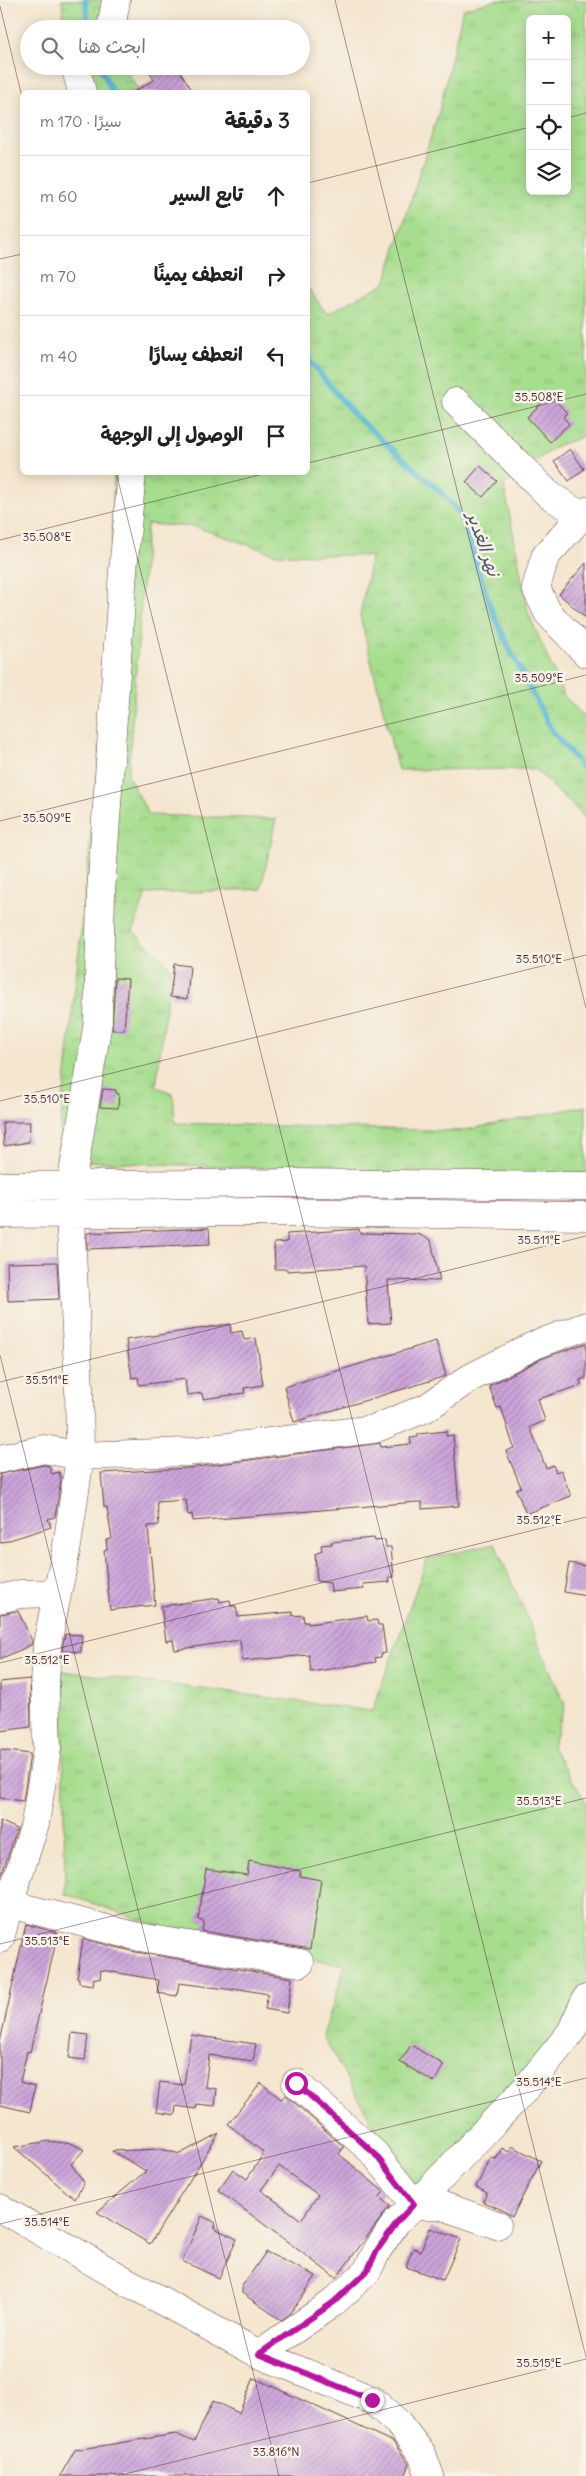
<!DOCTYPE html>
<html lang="ar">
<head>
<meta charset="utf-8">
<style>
	:root { --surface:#fff; --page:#f6f6f6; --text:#222; --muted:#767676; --line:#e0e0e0 }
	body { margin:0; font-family:Delius,"Playpen Sans Arabic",sans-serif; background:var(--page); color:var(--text); direction:rtl }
	.controls { position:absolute; right:15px; top:15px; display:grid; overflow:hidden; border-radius:8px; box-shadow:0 2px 12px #0003 }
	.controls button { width:45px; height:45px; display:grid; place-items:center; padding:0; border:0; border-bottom:1px solid var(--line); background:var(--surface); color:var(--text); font:25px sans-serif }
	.stop { position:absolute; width:15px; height:15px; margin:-11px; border:4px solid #b5179e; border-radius:50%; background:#fff }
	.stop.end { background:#b5179e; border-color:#fff; box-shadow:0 1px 5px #0008 }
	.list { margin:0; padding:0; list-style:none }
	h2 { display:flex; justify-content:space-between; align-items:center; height:65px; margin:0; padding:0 20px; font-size:21px }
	h2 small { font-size:16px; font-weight:400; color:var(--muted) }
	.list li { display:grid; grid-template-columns:32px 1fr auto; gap:15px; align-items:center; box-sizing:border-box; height:80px; padding:0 20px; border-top:1px solid var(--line) }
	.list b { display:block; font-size:19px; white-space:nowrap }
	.list em { font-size:16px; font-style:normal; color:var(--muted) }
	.icon { flex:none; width:28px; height:28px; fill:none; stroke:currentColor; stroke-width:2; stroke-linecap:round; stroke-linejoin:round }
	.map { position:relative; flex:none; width:586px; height:2476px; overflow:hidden; direction:ltr }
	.search { position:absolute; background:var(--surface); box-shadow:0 2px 12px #0003; left:20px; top:20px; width:290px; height:55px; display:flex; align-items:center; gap:12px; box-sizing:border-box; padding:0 18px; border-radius:28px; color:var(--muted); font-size:19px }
	.panel { position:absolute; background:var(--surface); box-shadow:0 2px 12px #0003; left:20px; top:90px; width:290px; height:385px; border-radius:8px; direction:rtl }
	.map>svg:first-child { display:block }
</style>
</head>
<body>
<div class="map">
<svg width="586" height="2476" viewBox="0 0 586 2476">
	<defs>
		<pattern id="grass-tufts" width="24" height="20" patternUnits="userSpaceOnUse" patternTransform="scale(1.25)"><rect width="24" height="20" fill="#a6dd8e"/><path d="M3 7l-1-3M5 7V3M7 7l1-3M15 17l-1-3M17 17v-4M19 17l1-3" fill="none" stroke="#90bd7b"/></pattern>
		<pattern id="building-hatch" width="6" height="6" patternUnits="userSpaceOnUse" patternTransform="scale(1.25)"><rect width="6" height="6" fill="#cca5db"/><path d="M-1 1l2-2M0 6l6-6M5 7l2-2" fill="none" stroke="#a886b2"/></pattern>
	</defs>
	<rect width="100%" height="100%" fill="#f7f3e8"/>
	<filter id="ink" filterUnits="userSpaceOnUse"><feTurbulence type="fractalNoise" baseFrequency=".02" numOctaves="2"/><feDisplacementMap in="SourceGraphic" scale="10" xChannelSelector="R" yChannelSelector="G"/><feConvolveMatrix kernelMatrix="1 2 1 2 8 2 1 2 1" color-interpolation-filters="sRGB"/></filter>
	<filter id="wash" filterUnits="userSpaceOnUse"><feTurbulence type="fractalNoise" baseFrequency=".0096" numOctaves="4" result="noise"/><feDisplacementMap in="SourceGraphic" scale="20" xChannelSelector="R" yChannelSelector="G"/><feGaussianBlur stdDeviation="1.12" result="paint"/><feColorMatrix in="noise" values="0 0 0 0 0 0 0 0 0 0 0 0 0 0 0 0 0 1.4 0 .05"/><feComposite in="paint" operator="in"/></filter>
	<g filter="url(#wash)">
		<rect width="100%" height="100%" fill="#f4e6cf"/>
		<path fill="url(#grass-tufts)" stroke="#787e5c" fill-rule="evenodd" d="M62 0H115L118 29H64Z
			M496 0H586V435L555 447 504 485 528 612 564 696 586 719V819L535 769 398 770 360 616 371 556 275 554 196 527 147 524 128 776 149 815 276 819 261 889 146 894 133 931 171 968 156 1087 173 1093 175 1123 460 1131 586 1106V1181L57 1160 108 672 114 473 308 472V288L327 314 385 283 440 108 463 9ZM530 19H567V191H530Z
			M76 66H123L140 92H90Z
			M495 1544 565 1705 552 1747 586 1802V2031L515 2119 427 2218 323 2036 345 1965 192 1937 65 1894 62 1671 372 1711 427 1559Z"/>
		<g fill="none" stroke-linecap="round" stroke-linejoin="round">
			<path stroke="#52b5d0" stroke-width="5.5" d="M85 0 89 29
				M100 66 112 92
				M308 359 355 416 442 493 457 510 465 526 490 606 510 650 552 731 586 772"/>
		</g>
		<g id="blocks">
			<path fill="url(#building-hatch)" fill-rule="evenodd" d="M159 66H177L193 92H133L154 80 150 73Z
				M550 395 567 413 563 417 569 424 550 442 527 417Z
				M570 449 584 469 569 481 554 461Z
				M480 466 497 481 483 497 466 482Z
				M586 563V618L559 594Z
				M174 964 190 966 187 999 170 997Z
				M115 978 128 979 124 1030H112Z
				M103 1089 116 1090V1093L119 1094 118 1108 100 1107Z
				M3 1122H30L29 1142 4 1146Z
				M209 1228 210 1244 87 1249V1233Z
				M359 1229 360 1233 418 1234 431 1240 440 1281 388 1280 391 1323 368 1324 364 1266 287 1271V1269H275L274 1243 287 1242V1234Z
				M57 1262 59 1299 8 1301 7 1263Z
				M230 1324 231 1333 242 1331 244 1340 256 1338 263 1385 244 1388 245 1393 203 1399 202 1393 187 1395 185 1379 139 1385 138 1377 132 1378 126 1340Z
				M436 1341 446 1376 294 1422 284 1387Z
				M586 1343V1378L580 1380 582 1385 538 1399 545 1421 530 1427 546 1468 553 1465 556 1472 561 1470 571 1496 526 1514 516 1489 521 1487 506 1451 514 1448 501 1407 497 1408 489 1386 541 1359Z
				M446 1431V1436L453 1435 459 1506 422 1509V1502H416L193 1521 192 1514 188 1515 186 1500 157 1502 159 1525 148 1526 155 1605 110 1610 104 1550 107 1549 106 1540 112 1539 107 1507H104L101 1473 189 1468 380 1443 381 1447 411 1444 410 1438 418 1437V1434Z
				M44 1465 49 1466 52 1474 59 1472 61 1479 55 1517 48 1519 51 1527 0 1543V1474Z
				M374 1538 375 1541 385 1540 386 1547H391L394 1577H389L390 1582 363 1584 364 1589 331 1592 330 1583 317 1581 315 1554 322 1551 321 1545 332 1544 331 1542Z
				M569 1563 586 1566V1596L564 1592Z
				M219 1598 220 1602 230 1600 231 1606H236L238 1617 293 1612V1616L303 1615 304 1622H308V1624L367 1616 368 1621 377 1620 378 1625H382L386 1653 381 1654V1657L375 1658 376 1662 311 1672 309 1655 242 1661 240 1640 175 1650 173 1640 166 1641 161 1606Z
				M18 1611 32 1641 31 1645 0 1659V1614Z
				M65 1634 82 1635 81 1652 62 1651Z
				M30 1679 31 1727 0 1731V1682Z
				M0 1750 30 1754 23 1801 0 1798Z
				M0 1821 17 1829 0 1880Z
				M249 1861 300 1871V1876L321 1880 310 1949 202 1931 204 1921 198 1920 206 1869 247 1875Z
				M26 1924 58 1933 30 2052 27 2051 20 2082 35 2086 30 2112 0 2105V2042Z
				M83 1939 136 1952 292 1978 287 2013 265 2009 268 1994 234 1988V1990L179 1983 177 1996 157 1993 159 1980 101 1970 100 1979 94 1978 93 1985 79 1983V1978H77Z
				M72 2033 88 2035 85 2060 69 2058Z
				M191 2035 256 2044 253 2061 209 2055 205 2087 217 2089 215 2106 197 2104 196 2109 176 2106 175 2115 156 2112 160 2082 184 2085Z
				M411 2045 444 2065 434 2082 400 2062Z
				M261 2083 281 2099 286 2095 344 2147 339 2154 384 2192 379 2197 390 2206 336 2278 218 2190 233 2169 247 2179 264 2153 228 2124ZM279 2166 318 2195 301 2220 261 2190Z
				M219 2133 150 2244 97 2212 146 2171 112 2151 161 2149 180 2154Z
				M49 2141 73 2144 84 2150 71 2164 84 2182 75 2199 14 2147Z
				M512 2146 541 2161 512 2217 503 2210 483 2202 487 2193 476 2187 491 2157 496 2159 502 2148 509 2152Z
				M202 2216 216 2223 214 2228 237 2239 219 2278 182 2261Z
				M430 2228 461 2239 443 2280 406 2267 413 2248 421 2251Z
				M266 2252 316 2276 290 2314 281 2320 242 2293V2286Z
				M254 2378 393 2442 409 2464 404 2476H60L75 2450 176 2434 194 2442 213 2401 239 2413Z"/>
		</g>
	</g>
	<g filter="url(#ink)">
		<use href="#blocks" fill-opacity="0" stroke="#643d44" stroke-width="1"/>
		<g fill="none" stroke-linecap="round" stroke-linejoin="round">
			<defs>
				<path id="minor" d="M111 29 116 0
					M75 66 82 92
					M456 402 548 494 581 516
					M586 511 545 557 536 588 548 613 586 653
					M0 1186 291 1183 586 1186
					M0 1214 269 1212 586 1216
					M0 1459 44 1449 80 1456 187 1452 374 1429 426 1408 470 1378 535 1345 586 1326
					M0 1599 20 1594 57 1593
					M9 1904 139 1937 300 1963
					M0 1939 9 1904 35 1824 47 1749 45 1686 47 1644 67 1546 80 1456 79 1388 70 1214 71 1186 98 1022 101 893 123 571 132 472
					M415 2205 526 2088 571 2032 586 1999
					M415 2205H440L497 2225
					M0 2208 131 2284 259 2354 372 2400 398 2423 422 2454 430 2476
					M259 2354 334 2302 367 2271 378 2249 397 2221 415 2205 374 2153 296 2083"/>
			</defs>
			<use href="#minor" stroke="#643d44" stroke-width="29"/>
			<use href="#minor" stroke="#fff" stroke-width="28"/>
		</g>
	</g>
	<g fill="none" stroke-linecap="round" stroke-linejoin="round" filter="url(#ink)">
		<path stroke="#b5179e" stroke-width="6" d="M296 2083 374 2153 414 2204 398 2221 378 2249 367 2271 334 2302 259 2354 372 2400"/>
	</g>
	<path fill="none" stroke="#4a1f2b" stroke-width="1" stroke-opacity="0.45" d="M335 0 586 1008M0 6 22 97M567 118 586 113M308 183 530 127M0 259 22 254M308 463 586 394M116 472 586 2357M0 540 271 472M0 821 586 675M0 1101 586 955M0 1355 279 2476M0 1382 586 1236M0 1663 586 1517M0 1944 586 1798M0 2224 586 2078M117 2476 586 2359"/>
	<g text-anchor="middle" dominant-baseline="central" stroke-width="5" stroke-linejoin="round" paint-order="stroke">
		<g font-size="18" font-style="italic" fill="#4d5465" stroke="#f7f3e8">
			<text transform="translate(484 544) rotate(71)">نهر الغدير</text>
		</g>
	</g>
	<g font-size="12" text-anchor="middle" fill="#4a1f2b" stroke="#f7f3e8" stroke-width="5" stroke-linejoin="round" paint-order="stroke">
		<text x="539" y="401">35.508°E</text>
		<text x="47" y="541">35.508°E</text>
		<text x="539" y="682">35.509°E</text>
		<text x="47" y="822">35.509°E</text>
		<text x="539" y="963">35.510°E</text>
		<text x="47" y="1103">35.510°E</text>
		<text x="539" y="1244">35.511°E</text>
		<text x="47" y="1384">35.511°E</text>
		<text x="539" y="1524">35.512°E</text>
		<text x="47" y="1664">35.512°E</text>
		<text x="539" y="1805">35.513°E</text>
		<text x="47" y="1945">35.513°E</text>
		<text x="539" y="2086">35.514°E</text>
		<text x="47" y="2226">35.514°E</text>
		<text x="539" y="2367">35.515°E</text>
		<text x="276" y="2456">33.816°N</text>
	</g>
</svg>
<div class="controls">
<button>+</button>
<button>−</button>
<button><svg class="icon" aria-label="locate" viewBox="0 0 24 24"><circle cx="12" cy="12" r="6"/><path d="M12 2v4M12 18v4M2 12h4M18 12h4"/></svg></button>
<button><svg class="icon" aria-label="layers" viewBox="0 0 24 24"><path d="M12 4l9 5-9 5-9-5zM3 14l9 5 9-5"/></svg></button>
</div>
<div class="stop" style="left:296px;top:2083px"></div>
<div class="stop end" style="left:372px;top:2400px"></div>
<div class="search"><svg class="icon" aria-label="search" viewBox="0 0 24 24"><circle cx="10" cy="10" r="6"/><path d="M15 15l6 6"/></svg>ابحث هنا</div>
<section class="panel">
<h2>3 دقيقة<small>سيرًا · 170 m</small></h2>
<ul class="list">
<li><svg class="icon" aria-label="ahead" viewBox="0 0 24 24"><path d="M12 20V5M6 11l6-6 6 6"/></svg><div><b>تابع السير</b></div><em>60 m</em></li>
<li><svg class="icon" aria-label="right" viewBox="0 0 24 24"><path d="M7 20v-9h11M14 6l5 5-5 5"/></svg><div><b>انعطف يمينًا</b></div><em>70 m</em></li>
<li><svg class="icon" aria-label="left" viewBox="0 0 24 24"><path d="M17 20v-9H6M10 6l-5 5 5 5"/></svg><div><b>انعطف يسارًا</b></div><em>40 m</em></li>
<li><svg class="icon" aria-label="arrive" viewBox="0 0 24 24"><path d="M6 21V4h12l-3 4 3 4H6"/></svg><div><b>الوصول إلى الوجهة</b></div></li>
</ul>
</section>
</div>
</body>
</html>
